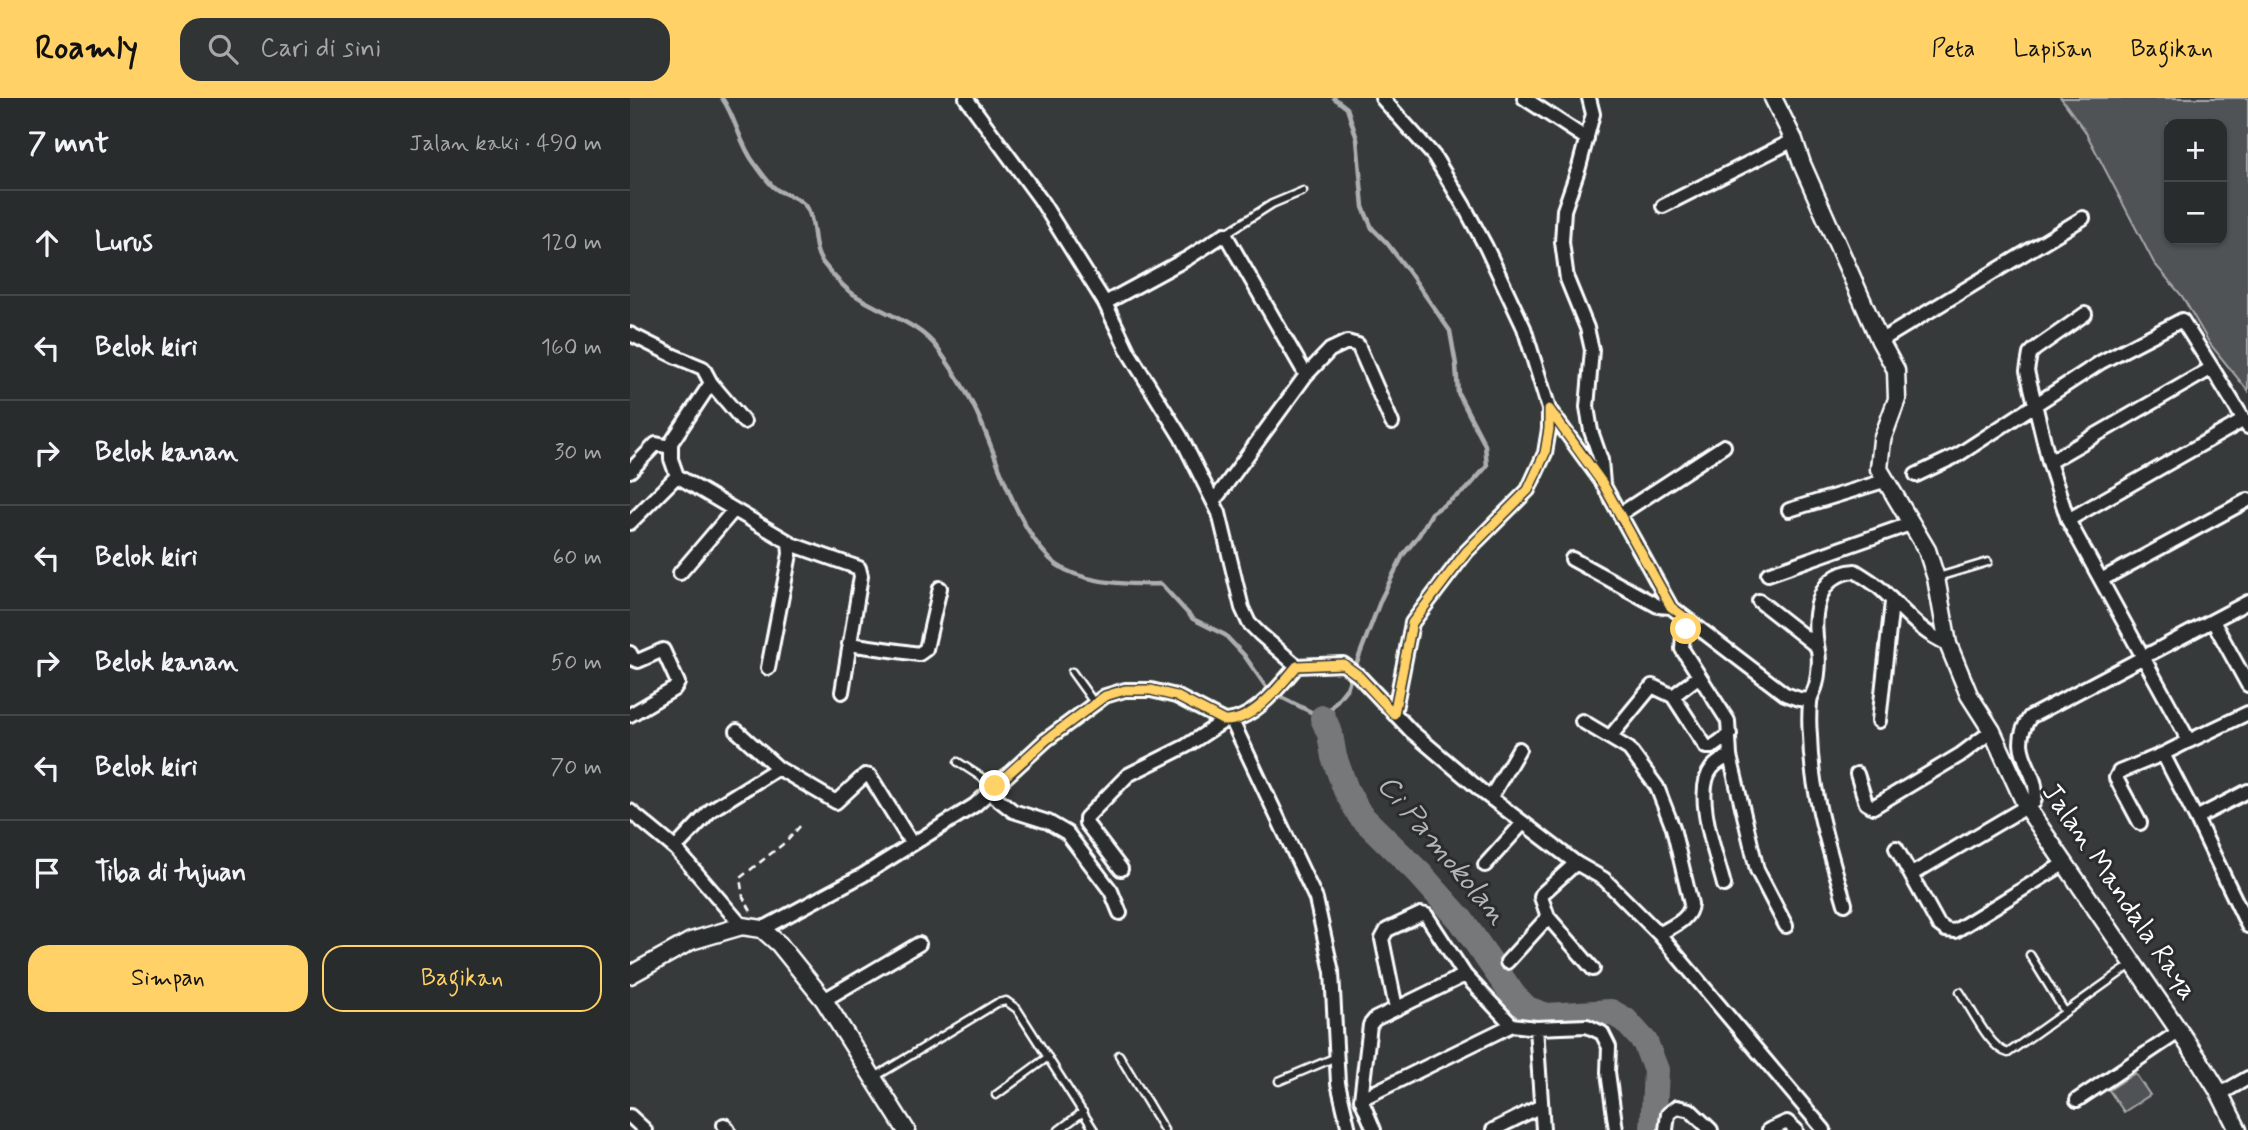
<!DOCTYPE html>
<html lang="id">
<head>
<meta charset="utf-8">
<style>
	:root { --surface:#292c2c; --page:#313434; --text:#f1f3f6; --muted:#a5a7a9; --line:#454848; --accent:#ffd166 }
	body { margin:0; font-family:Mynerve,sans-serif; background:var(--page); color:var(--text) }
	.controls { position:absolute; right:21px; top:21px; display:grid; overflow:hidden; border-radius:14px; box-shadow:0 2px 5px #0004 }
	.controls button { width:63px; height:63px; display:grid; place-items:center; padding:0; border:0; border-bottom:2px solid var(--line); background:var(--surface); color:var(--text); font:35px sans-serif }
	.stop { position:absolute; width:21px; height:21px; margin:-16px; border:5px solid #ffd166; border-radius:50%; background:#fff }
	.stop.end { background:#ffd166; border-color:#fff; box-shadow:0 2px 7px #0008 }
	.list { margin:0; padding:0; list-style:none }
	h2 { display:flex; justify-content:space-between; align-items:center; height:91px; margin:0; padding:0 28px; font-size:30px }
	h2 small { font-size:23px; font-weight:400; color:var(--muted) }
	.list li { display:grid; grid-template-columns:46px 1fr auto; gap:21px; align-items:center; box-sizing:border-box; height:105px; padding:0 28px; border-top:2px solid var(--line) }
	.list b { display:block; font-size:26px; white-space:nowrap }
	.list em { font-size:23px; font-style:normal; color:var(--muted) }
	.actions { display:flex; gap:14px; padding:21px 28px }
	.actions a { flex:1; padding:16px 0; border:2px solid var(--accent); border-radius:21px; text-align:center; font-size:24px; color:var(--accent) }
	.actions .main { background:var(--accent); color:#111 }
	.icon { flex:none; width:38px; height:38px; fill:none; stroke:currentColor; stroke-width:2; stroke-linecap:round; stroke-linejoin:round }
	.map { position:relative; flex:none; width:1618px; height:1032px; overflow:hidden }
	header { display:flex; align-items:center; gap:42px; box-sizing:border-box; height:98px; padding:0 35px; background:var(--accent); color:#111 }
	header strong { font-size:33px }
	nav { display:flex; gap:38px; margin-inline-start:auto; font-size:24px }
	.search { width:490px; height:63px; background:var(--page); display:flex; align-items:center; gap:18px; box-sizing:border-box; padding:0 24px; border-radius:21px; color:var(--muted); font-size:26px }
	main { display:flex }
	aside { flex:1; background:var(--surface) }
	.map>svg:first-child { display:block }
</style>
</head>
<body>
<header>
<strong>Roamly</strong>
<div class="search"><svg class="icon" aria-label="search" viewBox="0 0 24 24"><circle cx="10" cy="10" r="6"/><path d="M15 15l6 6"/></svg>Cari di sini</div>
<nav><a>Peta</a><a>Lapisan</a><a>Bagikan</a></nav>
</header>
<main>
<aside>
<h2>7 mnt<small>Jalan kaki · 490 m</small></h2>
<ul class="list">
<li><svg class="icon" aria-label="ahead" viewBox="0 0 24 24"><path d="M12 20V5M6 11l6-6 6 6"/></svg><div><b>Lurus</b></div><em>120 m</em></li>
<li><svg class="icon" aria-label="left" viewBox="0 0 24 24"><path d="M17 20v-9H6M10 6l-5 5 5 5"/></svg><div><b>Belok kiri</b></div><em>160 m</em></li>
<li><svg class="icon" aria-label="right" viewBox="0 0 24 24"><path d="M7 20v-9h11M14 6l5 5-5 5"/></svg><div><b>Belok kanan</b></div><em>30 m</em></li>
<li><svg class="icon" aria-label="left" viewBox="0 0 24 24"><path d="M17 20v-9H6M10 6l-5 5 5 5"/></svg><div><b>Belok kiri</b></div><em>60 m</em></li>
<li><svg class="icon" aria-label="right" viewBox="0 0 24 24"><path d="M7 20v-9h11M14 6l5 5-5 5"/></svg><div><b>Belok kanan</b></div><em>50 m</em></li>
<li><svg class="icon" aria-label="left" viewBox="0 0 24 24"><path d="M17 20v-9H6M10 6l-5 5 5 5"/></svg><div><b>Belok kiri</b></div><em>70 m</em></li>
<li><svg class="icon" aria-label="arrive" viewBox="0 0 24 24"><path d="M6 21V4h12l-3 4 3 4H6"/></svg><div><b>Tiba di tujuan</b></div></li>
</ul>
<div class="actions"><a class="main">Simpan</a><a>Bagikan</a></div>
</aside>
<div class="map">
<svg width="1618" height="1032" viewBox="0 0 1618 1032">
	<rect width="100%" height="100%" fill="#373a3b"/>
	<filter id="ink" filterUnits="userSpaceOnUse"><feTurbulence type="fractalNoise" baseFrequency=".0143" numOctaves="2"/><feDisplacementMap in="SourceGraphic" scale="14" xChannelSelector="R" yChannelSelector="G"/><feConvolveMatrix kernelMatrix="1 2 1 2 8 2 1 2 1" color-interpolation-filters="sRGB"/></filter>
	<g filter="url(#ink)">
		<path fill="#505354" stroke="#a8a9aa" stroke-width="2" fill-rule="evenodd" d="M1431 0H1618V293L1580 246 1552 198 1524 165 1455 33ZM1592 26V142H1539V26Z
			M1505 975 1520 997 1494 1014 1479 992Z"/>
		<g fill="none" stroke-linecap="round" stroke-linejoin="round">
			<path stroke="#adaeaf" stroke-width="4.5" d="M92 0C106 20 110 47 125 66 131 74 138 85 146 91 156 98 169 98 177 110 187 126 181 150 193 165 200 174 210 185 219 193 245 213 288 223 308 251 324 273 340 298 351 324 370 367 386 427 420 461 445 486 498 487 531 486L563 521 595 537 614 557 639 593 693 620 717 590 751 501 773 457 789 437 802 415 837 391 857 368 855 347 828 295 826 267 820 233 779 174 757 145 742 130 733 109 727 41 717 10 704 0"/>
			<path stroke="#767879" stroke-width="26" d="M693 620 700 636 704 659 716 692 730 717 789 775 831 822 883 897 897 911 917 918 981 914 995 922 1015 944 1026 972 1023 1032"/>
			<defs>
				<path id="service" d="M595 136 642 106 673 93
					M1308 479 1358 464
					M442 574 465 606
					M328 664 365 688
					M1400 857 1435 914
					M1330 894C1341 910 1360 951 1378 955L1501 867
					M489 957 534 1032
					M245 979 367 905 376 903 387 911 464 1032
					M649 983 706 959
					M366 997 418 959
					M429 1032 453 1014"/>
				<path id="minor" d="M336 0 410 101 475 205 499 255 551 339 589 415 612 510 619 525 630 536 667 568
					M752 0 804 58 834 108 856 149 894 230 919 311 972 384
					M894 0 957 41
					M959 0 963 16 949 69 934 112 932 144 937 181 957 230 962 252 957 309 961 333 971 362 973 386 1041 509 1155 596 1169 601 1180 602
					M1033 108 1164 42
					M475 205 558 160 595 136 676 277
					M1455 216 1405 251 1400 256 1397 273 1419 364 1438 422 1559 643 1533 656
					M0 236 44 258 73 270 81 285
					M1250 243 1453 120
					M1582 270 1618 329
					M0 373 26 346 40 349
					M1286 377 1328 357 1471 264 1552 222 1582 270 1419 364
					M47 378 41 361V345L81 285 114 324
					M584 403 676 277 700 252 717 244 728 247 762 325
					M1159 412 1254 383
					M990 416 1094 348
					M1438 422 1614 322
					M0 425 47 378 159 444 160 456 138 570
					M161 446 229 470 231 478 212 594
					M942 461 1028 508 1041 509
					M50 475 103 413
					M1138 476 1280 426
					M1471 482 1618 402
					M1129 503 1185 547
					M1583 523 1618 587
					M1061 524 1053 537 1052 551 1098 623 1100 658 1127 772 1156 828
					M219 546 289 556 296 551 310 490
					M0 555 3 561 8 563 33 552 48 585 44 591 0 617
					M1043 598 1076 649H1082L1100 636
					M764 616 782 525 836 454 898 392 915 355 919 331V311
					M602 623 686 801 702 874 708 985 719 1032
					M952 623 999 651 1027 689 1043 730 1061 806C1060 822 1042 828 1029 836
					M1249 623 1262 504
					M107 633 148 670
					M980 639 1022 588 1043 598 1068 579
					M1559 643 1618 615
					M1227 676 1236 705 1243 709 1330 657 1362 633
					M359 694 383 713 418 724 437 735 481 793 490 815
					M861 699 889 651
					M0 713 46 751 112 828
					M1566 720 1618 693
					M1510 725 1486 680 1489 674 1533 656 1566 720 1618 828
					M51 744 81 712 148 670 206 704 235 677 240 678 282 746
					M1266 750 1308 826 1316 832 1325 833 1435 765
					M855 767 893 725
					M491 771 456 725V720L498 677 556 648 594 623
					M1282 776 1404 704C1414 674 1374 656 1400 619L1618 504
					M1094 787C1087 759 1062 694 1082 670 1087 664 1093 661 1100 658
					M1215 806C1199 751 1181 695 1180 637 1179 627 1179 616 1180 605 1180 599 1183 596 1185 590 1188 582 1190 562 1188 553 1182 523 1184 476 1225 473 1234 479 1245 485 1253 493 1274 513 1290 534 1318 546
					M918 819 963 871
					M132 831 233 777 345 707 416 642 475 598 495 592H521L546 598 594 623C623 623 649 589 667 568L713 566 728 577 781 633 854 695 946 765 974 781 1029 836 1194 1032
					M877 864 918 819 911 799 912 796 946 765
					M194 902 289 846
					M766 910 752 841 757 832 791 816 796 817 835 877 882 927 906 930 957 928 972 935 979 949 978 974 986 1032
					M906 930 913 1032
					M1590 996 1618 980
					M731 1001 882 927
					M1447 1002 1550 933
					M0 1018 15 1032
					M94 1027 98 1032
					M744 1032 731 1001 740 927 745 921 835 877
					M863 1032 911 1008
					M1036 1032 1038 1016 1047 1009 1060 1012 1081 1032
					M1139 1032 1157 1024 1166 1032"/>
				<path id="tertiary" d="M1143 0 1164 42 1172 66 1250 243 1266 272 1267 301 1252 342 1249 371 1297 452 1306 480 1318 546 1339 597 1362 633 1397 710 1571 965 1589 994 1608 1032
					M0 877 61 843 112 828 132 831 149 846 194 902 276 1032"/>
			</defs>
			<use href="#service" stroke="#fff" stroke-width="11"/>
			<use href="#minor" stroke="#fff" stroke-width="18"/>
			<use href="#tertiary" stroke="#fff" stroke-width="21"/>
			<path stroke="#fff" stroke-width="2.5" stroke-dasharray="7 5" stroke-linecap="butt" d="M121 813 113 799 110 780 157 743 171 727"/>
			<use href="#service" stroke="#2a2d2e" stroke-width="6"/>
			<use href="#minor" stroke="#2a2d2e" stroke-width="12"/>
			<use href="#tertiary" stroke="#2a2d2e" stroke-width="16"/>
		</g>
	</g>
	<g fill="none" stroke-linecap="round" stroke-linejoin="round" filter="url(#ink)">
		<path stroke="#ffd166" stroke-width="9" d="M365 688 416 642 475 598 495 592H521L546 598 594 623C623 624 650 588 667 568L713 566 728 577 764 616 782 525 836 454 898 392 915 355 919 331V311L973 386 1041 509 1061 524 1056 531"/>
	</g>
	<g text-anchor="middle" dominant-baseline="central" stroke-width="6" stroke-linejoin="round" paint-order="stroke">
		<g font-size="28" fill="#fff" stroke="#2a2d2e">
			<text transform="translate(1489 794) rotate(56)">Jalan Mandala Raya</text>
		</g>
		<g font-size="30" font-style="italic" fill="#b4b5b5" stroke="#2a2d2e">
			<text transform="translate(812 752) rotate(50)">Ci Pamokolan</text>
		</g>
	</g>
</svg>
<div class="controls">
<button>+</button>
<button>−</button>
</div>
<div class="stop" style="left:1056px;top:531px"></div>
<div class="stop end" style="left:365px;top:688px"></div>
</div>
</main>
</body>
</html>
